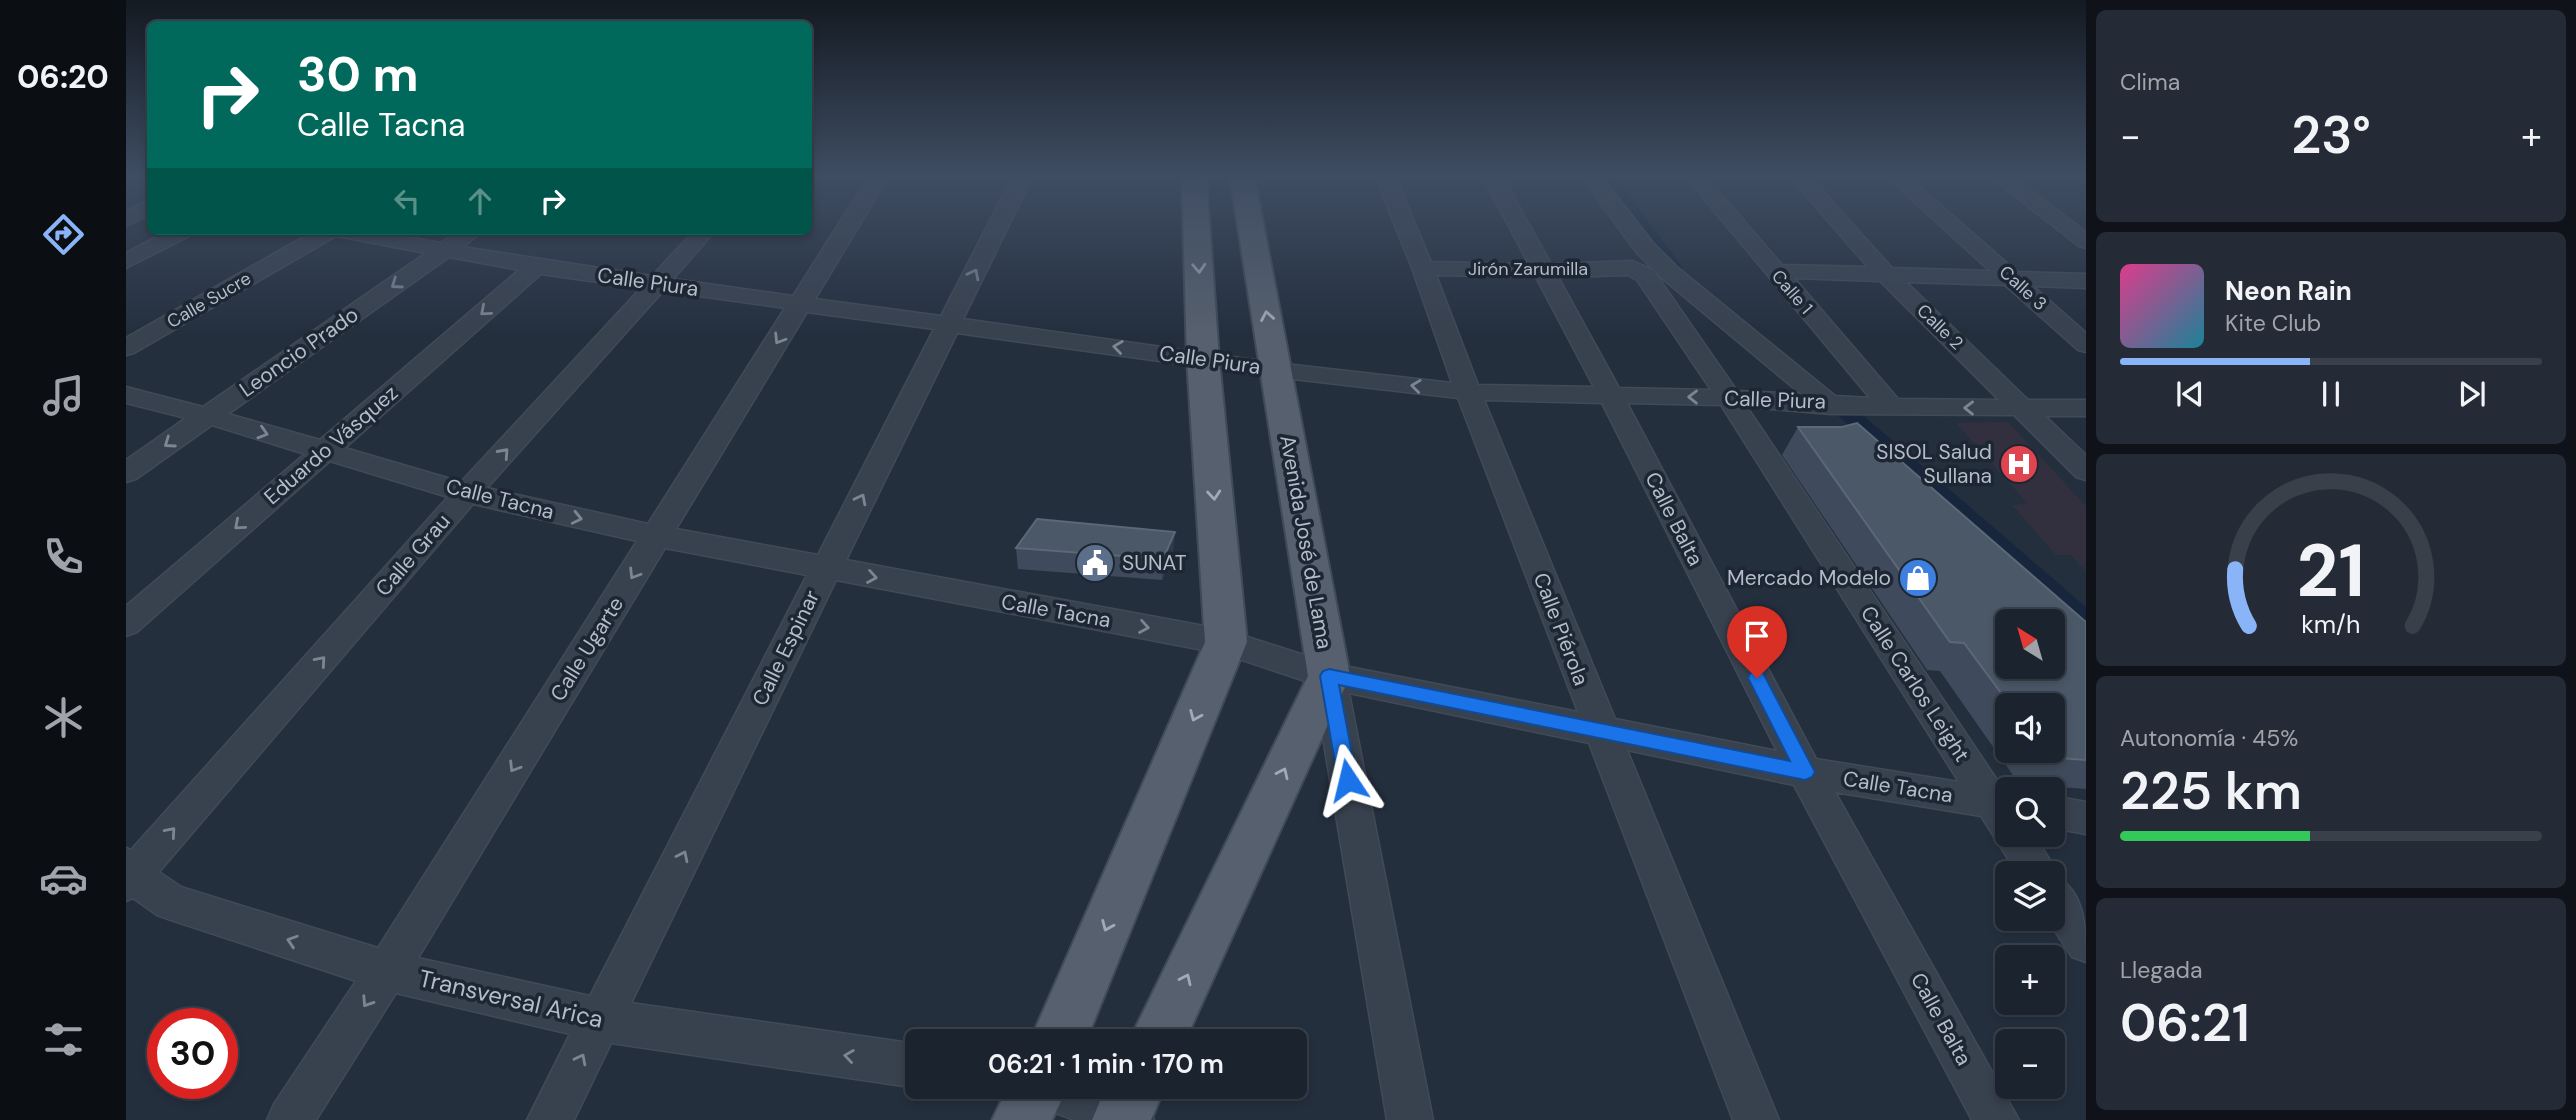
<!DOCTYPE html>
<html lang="es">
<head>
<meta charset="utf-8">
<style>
	body { margin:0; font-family:"DM Sans",sans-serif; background:#242b36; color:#f1f3f6; height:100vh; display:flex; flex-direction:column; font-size:26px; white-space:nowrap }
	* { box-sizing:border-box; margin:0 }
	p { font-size:23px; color:#a0a4aa }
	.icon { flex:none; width:38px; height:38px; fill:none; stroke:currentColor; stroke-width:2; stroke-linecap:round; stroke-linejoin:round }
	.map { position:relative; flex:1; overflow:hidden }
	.drawer { display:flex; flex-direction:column; gap:10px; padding:10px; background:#0f1319; width:490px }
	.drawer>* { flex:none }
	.hud { position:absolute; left:21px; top:21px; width:665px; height:214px; border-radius:10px; box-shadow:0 4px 10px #0003,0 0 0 2px #39404a; background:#00695c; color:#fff; overflow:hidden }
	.needle { width:46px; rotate:323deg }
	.fabs { position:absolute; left:1869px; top:609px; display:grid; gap:14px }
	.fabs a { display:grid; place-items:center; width:70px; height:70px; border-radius:10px; background:#1b232e; box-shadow:0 4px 10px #0003,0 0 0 2px #39404a; font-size:35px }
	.speed { position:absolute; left:21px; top:1008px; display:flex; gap:14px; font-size:35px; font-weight:700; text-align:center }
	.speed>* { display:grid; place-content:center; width:91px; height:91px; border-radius:50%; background:#1b232e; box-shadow:0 4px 10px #0003,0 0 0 2px #39404a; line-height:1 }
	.speed .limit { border:10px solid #d22; background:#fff; color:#111 }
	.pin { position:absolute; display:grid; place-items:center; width:60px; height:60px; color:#fff; margin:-72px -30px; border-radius:50% 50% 50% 0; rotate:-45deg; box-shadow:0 0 7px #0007 }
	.pin .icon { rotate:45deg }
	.me { position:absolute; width:77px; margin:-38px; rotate:350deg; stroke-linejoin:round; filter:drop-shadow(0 0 5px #0008) }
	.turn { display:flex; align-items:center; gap:24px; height:147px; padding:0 35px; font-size:32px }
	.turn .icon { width:91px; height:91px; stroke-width:2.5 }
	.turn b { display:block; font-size:49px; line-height:60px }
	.lanes { display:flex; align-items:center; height:66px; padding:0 35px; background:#0003; justify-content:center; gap:35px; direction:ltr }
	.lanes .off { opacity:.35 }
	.big { font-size:52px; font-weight:600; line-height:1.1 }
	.drawer .tile { flex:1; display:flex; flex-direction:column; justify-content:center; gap:10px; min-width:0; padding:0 24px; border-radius:10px; background:#242b36 }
	.drawer .dial { align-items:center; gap:0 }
	.dial svg { height:182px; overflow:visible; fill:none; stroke:#39404a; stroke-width:7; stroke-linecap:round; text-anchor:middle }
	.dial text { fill:#f1f3f6; stroke:none }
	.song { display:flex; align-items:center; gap:21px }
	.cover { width:84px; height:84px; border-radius:10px; background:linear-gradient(135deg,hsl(330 70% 55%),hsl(190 70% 35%)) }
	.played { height:7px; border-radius:4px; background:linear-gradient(90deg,#8ab4f8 45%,#39404a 45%) }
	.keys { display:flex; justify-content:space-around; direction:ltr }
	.heat { display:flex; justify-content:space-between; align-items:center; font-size:38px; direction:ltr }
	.charge { height:10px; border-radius:5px; background:linear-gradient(90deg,#34c759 45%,#39404a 0) }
	.trip { position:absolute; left:779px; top:1029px; width:402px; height:70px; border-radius:10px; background:#1b232e; box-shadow:0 4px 10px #0003,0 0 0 2px #39404a; font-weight:600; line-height:70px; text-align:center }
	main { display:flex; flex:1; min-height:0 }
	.tab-bar { display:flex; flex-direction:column; width:126px; justify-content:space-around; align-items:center; background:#0b0e12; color:#a0a4aa }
	.tab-bar .icon { width:49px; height:49px }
	.tab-bar .active { color:#8ab4f8 }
	.tab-bar b { font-size:32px; color:#f1f3f6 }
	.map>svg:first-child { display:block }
</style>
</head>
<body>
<main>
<nav class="tab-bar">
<b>06:20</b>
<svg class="icon active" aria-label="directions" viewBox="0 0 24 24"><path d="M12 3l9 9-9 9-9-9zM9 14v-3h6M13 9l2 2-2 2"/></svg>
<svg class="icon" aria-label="music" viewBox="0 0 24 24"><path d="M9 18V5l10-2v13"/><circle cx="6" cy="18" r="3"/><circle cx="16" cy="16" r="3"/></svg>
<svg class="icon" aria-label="phone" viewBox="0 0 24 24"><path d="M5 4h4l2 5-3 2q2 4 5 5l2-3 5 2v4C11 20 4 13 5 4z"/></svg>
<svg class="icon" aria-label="climate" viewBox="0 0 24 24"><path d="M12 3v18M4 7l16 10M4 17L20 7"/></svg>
<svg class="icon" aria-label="car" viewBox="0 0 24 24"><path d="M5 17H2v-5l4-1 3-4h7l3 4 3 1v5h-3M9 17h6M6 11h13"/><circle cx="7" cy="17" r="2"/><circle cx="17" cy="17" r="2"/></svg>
<svg class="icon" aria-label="filters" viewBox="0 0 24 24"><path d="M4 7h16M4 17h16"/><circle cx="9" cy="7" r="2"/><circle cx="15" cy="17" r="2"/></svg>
</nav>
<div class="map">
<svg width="1960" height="1120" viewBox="0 0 1960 1120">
	<rect width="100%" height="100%" fill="#242f3e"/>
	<path fill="#32303f" d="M1882,422l78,84v66l-15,-17h-15l-44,-50 16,-1 -72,-81z"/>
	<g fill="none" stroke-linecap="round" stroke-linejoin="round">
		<path fill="#17263c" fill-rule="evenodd" d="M1472,176h16l69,92 -3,4h-12z
			M1716,402l7,1 237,204v25l-9,-3 -242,-216 -4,-5 4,-5z"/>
		<defs>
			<path id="minor" d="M743,176h20l-74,123 126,17 72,-140h20l-70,143 313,44 176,20 -40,-115 -37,-92h20l36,86 98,2 -47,-88h20l49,88 81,-3 21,9 84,121 64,3 -139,-116 -25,-25 -56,-77h20l52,67 25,25 157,128 35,2 -185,-222h20l77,89 86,2 -79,-91h20l83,92 98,3 -104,-95h21l110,96 69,2v14l-53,-2 53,47v19l-8,-2 -73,-65 -99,-3 122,118h58v16h-41l41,39v25l-10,-3 -62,-62 -183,-1 -84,-7 256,382h4v46h27l24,38 -2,4c30,14 30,54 30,85l-14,-5 -25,-38h6v-46h-36l-36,-57 -146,-24 184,328h-47l-178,-335 -167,-35 152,370h-46l-144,-377 -240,-50 84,427h-46l-73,-436 -90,-30 -388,-74 -205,423 286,41v43h2l-2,1 -306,-45 -37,77h-47l43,-86 -174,-41 -80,127h-49l7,-16 82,-123 -185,-61 -14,-5 -24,-17 -7,3v-53l5,2 317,-353 -118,-36 -193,171 -11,4v-30l179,-152 -93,-29 -76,54 -10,3v-22l60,-42 -60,-15v-16l77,20 223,-154 -90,-17 -202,117 -8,2v-17l188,-107h61l66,12 17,-12h24l-19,16 189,29 42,-45h21l-42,48 120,17zM323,257l70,13 -199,170 -92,-26zM415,274l100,14 -180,194 -116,-34zM1310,275l100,2 58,110 -116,-2zM1502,275l9,5 74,110 -92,-2 -61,-111zM1668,278l86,3 119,119 -101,-1zM537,291l122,17 -137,216 -161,-36zM681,312l127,17 -116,226 -142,-26zM831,333l319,44 182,21 120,314 -249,-49 -103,-33 -380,-70zM1358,400l118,3 175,348 -162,-32zM1501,403l94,2 238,377 -143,-23zM347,504l164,37 -259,407 -197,-61 -22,-15zM539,548l142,27 -217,421 -172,-38z
				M1863,176h22l75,56v16l-7,-2z
				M24,200v14l-24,12v-15z
				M42,231h26l-3,4 -65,33v-15z
				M1927,796l33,6v32l-33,-6z
				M898,1087h79l44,17 7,16h-80l-44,-17z"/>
			<path id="major" d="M1056,176h24l13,183 28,283 -161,399h-56l175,-399 -18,-283z
				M1104,176h24l96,500 -165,365h-56l179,-365z
				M882,1087h60l-16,33h-60z
				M980,1087h59l-14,33h-59z"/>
		</defs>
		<use href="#minor" stroke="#414a57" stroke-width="3"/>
		<use href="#major" stroke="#414a57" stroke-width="4"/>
		<use href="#minor" fill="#38414e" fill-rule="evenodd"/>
		<use href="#major" fill="#56606e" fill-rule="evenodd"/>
	</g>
	<path fill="#3f4b5c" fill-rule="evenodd" d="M1672,427l288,195v167l-67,-5 -79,-113 -13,-1 -145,-215zM1881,705h46v46h-46z
		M890,548l157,5 -11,27 -144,-11z"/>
	<path fill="#2f3b4b" d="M1049,532l-2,21 -11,27 1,-21z"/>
	<path fill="#4b5868" stroke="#5c6777" stroke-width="2" fill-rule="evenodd" d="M1731,423l229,199v138l-39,-3 -4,-6h10v-46h-43l-46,-62 -14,-1 -152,-215h44zM1881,621h46v46h-46z
		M911,519l138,13 -12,27 -147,-11z"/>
	<defs><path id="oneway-chevron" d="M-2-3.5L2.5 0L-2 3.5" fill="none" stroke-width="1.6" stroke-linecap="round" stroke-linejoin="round" transform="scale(1.75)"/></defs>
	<g stroke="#a1aab7">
		<use href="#oneway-chevron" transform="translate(1073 268) rotate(87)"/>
		<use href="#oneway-chevron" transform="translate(1141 316) rotate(-100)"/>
		<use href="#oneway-chevron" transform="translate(1088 495) rotate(85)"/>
		<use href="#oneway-chevron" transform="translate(1069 716) rotate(113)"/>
		<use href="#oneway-chevron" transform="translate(1157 773) rotate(-65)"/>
		<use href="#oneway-chevron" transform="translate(981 926) rotate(113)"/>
		<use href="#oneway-chevron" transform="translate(1060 979) rotate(-65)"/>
	</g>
	<g stroke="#7c8592">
		<use href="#oneway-chevron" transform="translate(848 274) rotate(-63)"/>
		<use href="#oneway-chevron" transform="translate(270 284) rotate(145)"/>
		<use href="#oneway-chevron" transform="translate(359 311) rotate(139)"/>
		<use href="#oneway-chevron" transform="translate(653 339) rotate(122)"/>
		<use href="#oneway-chevron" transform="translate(992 347) rotate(-172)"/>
		<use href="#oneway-chevron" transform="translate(1290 386) rotate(-173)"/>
		<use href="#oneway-chevron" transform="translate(1567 397) rotate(-179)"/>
		<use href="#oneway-chevron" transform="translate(1843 408) rotate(-179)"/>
		<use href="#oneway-chevron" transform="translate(137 433) rotate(17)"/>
		<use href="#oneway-chevron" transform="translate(43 443) rotate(145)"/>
		<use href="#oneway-chevron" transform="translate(378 453) rotate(-48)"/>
		<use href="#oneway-chevron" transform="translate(735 499) rotate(-63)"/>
		<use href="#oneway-chevron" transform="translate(451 518) rotate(13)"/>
		<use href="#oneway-chevron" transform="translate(113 525) rotate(139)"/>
		<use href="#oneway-chevron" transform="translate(508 574) rotate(122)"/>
		<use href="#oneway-chevron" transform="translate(746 577) rotate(10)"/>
		<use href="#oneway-chevron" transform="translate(1018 627) rotate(10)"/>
		<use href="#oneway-chevron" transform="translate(195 661) rotate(-49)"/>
		<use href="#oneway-chevron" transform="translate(388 767) rotate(122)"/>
		<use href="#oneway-chevron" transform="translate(45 832) rotate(-49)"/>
		<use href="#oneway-chevron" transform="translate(557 856) rotate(-64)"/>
		<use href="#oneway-chevron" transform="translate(166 941) rotate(-162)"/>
		<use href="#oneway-chevron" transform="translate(241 1002) rotate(123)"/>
		<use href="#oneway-chevron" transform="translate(723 1056) rotate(-172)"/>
		<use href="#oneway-chevron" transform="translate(455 1059) rotate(-63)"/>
	</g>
	<linearGradient id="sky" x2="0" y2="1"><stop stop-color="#141a22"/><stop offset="0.53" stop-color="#3f4d63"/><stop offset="1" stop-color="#3f4d63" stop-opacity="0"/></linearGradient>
	<rect width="1960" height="333" fill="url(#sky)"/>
	<path fill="#1a73e8" stroke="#114b97" stroke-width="2" d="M1203,669l461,92 -42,-83 2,-5h13l52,99 -3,5 -7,3 -466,-95 18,95 -2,6 -7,2 -7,-2 -3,-6 -18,-104 3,-5z"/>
	<defs>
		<symbol id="hospital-disc" viewBox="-11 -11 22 22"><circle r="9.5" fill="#e0444e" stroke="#1d2633"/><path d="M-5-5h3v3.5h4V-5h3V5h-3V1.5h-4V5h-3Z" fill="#fff"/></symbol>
		<symbol id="civic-disc" viewBox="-11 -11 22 22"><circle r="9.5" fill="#5c6f8a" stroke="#1d2633"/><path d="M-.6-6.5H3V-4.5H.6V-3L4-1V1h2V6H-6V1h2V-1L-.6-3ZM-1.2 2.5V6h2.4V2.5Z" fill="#fff"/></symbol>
		<symbol id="shop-disc" viewBox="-11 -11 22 22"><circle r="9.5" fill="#3f7fe0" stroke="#1d2633"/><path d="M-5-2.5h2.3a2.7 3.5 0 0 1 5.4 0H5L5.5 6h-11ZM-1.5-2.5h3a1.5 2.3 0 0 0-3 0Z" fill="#fff"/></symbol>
	</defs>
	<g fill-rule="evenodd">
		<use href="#hospital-disc" x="1871" y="442" width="44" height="44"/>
		<use href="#civic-disc" x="947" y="541" width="44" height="44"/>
		<use href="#shop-disc" x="1770" y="556" width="44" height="44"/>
	</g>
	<g text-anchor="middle" stroke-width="7" stroke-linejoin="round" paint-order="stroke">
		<g font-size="18" fill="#b4bcc9" stroke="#1d2633">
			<text x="1402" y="275">Jirón Zarumilla</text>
			<text transform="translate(1897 288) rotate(42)" y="6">Calle 3</text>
			<text transform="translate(1666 292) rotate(49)" y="6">Calle 1</text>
			<text transform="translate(83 300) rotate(-30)" y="6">Calle Sucre</text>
			<text transform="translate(1814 327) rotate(44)" y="6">Calle 2</text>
		</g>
		<g font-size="21" fill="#b4bcc9" stroke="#1d2633">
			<text transform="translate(522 282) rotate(8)" y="7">Calle Piura</text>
			<text transform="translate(173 352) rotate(-35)" y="7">Leoncio Prado</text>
			<text transform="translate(1084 360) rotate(8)" y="7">Calle Piura</text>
			<text transform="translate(1649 400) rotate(2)" y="7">Calle Piura</text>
			<text transform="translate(205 445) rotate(-41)" y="7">Eduardo Vásquez</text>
			<text transform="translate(374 499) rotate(14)" y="7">Calle Tacna</text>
			<text transform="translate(1548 519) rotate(63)" y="7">Calle Balta</text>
			<text transform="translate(1180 542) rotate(80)" y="7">Avenida José de Lama</text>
			<text transform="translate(287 555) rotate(-49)" y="7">Calle Grau</text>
			<text transform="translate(930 611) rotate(10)" y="7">Calle Tacna</text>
			<text transform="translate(1435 629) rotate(69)" y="7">Calle Piérola</text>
			<text transform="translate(660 648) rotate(-64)" y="7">Calle Espinar</text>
			<text transform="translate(461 649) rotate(-58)" y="7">Calle Ugarte</text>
			<text transform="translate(1789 684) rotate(57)" y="7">Calle Carlos Leight</text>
			<text transform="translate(1772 787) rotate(9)" y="7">Calle Tacna</text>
			<text transform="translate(1815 1019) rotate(61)" y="7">Calle Balta</text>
		</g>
		<g font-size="21" fill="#b4bcc9" stroke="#1d2633" text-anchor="end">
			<text x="1866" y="459">SISOL Salud<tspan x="1866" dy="24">Sullana</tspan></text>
			<text x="996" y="570" text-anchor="start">SUNAT</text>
			<text x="1765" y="585">Mercado Modelo</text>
		</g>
		<g font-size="24" fill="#b4bcc9" stroke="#1d2633">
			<text transform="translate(385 999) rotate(13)" y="8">Transversal Arica</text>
		</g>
	</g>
</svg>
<div class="fabs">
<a><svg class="needle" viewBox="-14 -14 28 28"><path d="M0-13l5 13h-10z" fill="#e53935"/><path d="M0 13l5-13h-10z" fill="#a0a4aa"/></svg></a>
<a><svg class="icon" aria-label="sound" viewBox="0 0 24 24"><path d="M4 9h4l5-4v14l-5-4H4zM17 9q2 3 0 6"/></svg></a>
<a><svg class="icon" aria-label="search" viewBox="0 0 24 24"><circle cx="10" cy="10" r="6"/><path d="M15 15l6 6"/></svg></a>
<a><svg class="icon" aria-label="layers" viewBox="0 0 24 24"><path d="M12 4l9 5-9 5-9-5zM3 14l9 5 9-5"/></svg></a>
<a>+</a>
<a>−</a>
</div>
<div class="speed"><div class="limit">30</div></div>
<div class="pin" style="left:1631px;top:678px;background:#d93025"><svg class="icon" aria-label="arrive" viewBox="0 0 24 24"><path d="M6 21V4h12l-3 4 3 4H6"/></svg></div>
<svg class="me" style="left:1222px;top:780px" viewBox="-20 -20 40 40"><path d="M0-17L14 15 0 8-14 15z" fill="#1a73e8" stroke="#fff" stroke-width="4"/></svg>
<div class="trip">06:21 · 1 min · 170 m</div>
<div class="hud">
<div class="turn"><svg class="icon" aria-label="right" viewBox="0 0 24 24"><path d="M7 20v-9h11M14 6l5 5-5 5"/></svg><div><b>30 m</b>Calle Tacna</div></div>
<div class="lanes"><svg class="icon off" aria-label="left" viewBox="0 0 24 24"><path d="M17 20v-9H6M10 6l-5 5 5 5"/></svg><svg class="icon off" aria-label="ahead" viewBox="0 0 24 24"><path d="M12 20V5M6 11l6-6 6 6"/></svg><svg class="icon" aria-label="right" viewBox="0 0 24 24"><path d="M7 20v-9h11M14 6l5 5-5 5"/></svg></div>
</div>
</div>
<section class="drawer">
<div class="tile"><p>Clima</p>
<div class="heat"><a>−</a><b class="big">23°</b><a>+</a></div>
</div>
<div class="tile">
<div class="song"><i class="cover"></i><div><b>Neon Rain</b><p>Kite Club</p></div></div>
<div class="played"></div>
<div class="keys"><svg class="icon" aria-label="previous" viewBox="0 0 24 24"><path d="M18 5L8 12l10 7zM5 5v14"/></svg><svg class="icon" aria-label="pause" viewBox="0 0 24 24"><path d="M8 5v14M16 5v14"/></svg><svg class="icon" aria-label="next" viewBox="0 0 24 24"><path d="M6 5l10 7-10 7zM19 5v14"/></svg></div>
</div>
<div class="tile dial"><svg viewBox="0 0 100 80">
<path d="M14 69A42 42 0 1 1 86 69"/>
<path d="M14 69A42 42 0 0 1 8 44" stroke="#8ab4f8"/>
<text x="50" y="56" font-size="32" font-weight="700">21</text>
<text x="50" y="72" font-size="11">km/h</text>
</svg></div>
<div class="tile"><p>Autonomía · 45%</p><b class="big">225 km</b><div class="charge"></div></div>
<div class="tile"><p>Llegada</p><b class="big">06:21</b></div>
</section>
</main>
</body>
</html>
